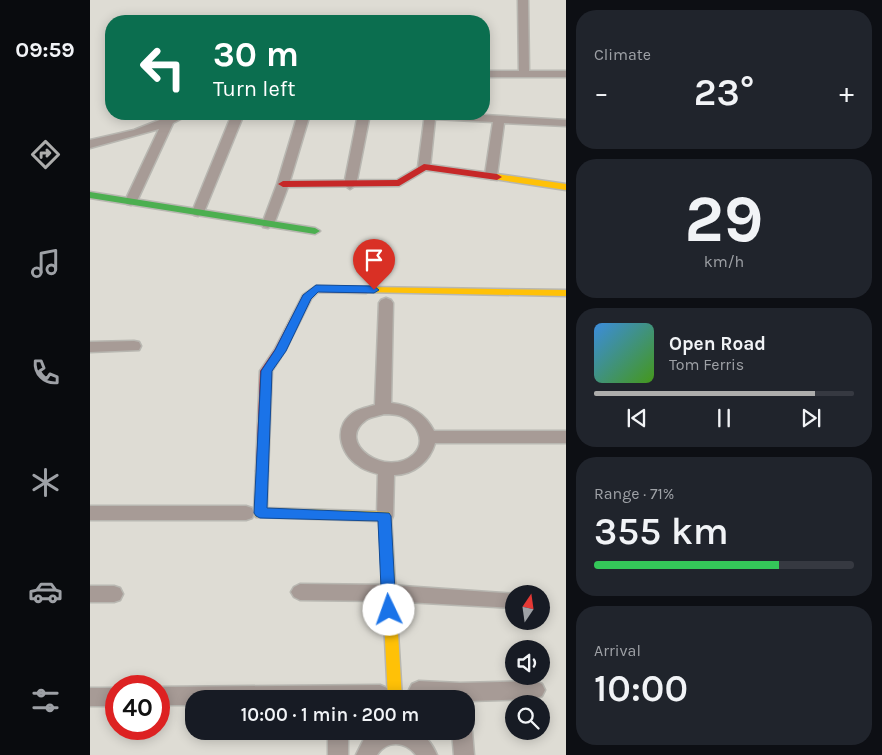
<!DOCTYPE html>
<html lang="en">
<head>
<meta charset="utf-8">
<style>
	body { margin:0; font-family:Karla,sans-serif; background:#20242c; color:#f1f3f6; height:100vh; display:flex; flex-direction:column; font-size:19px; white-space:nowrap }
	* { box-sizing:border-box; margin:0 }
	p { font-size:16px; color:#9ea1a6 }
	.icon { flex:none; width:28px; height:28px; fill:none; stroke:currentColor; stroke-width:2; stroke-linecap:round; stroke-linejoin:round }
	.map { position:relative; flex:1; overflow:hidden }
	.drawer { display:flex; flex-direction:column; gap:10px; padding:10px; background:#0d0f14; width:316px }
	.drawer>* { flex:none }
	.hud { position:absolute; left:15px; top:15px; width:385px; height:105px; border-radius:20px; box-shadow:0 2px 12px #0003; background:#0b6e4f; color:#fff; overflow:hidden }
	.needle { width:32px; rotate:13deg }
	.fabs { position:absolute; left:415px; top:585px; display:grid; gap:10px }
	.fabs a { display:grid; place-items:center; width:45px; height:45px; border-radius:50%; background:#171b24; box-shadow:0 2px 12px #0003; font-size:25px }
	.speed { position:absolute; left:15px; top:675px; display:flex; gap:10px; font-size:25px; font-weight:700; text-align:center }
	.speed>* { display:grid; place-content:center; width:65px; height:65px; border-radius:50%; background:#171b24; box-shadow:0 2px 12px #0003; line-height:1 }
	.speed .limit { border:8px solid #d22; background:#fff; color:#111 }
	.pin { position:absolute; display:grid; place-items:center; width:42px; height:42px; color:#fff; margin:-51px -21px; border-radius:50% 50% 50% 0; rotate:-45deg; box-shadow:0 0 5px #0007 }
	.pin .icon { rotate:45deg }
	.me { position:absolute; width:55px; margin:-28px; rotate:357deg; stroke-linejoin:round; filter:drop-shadow(0 0 4px #0008) }
	.turn { display:flex; align-items:center; gap:18px; height:105px; padding:0 25px; font-size:22px }
	.turn .icon { width:65px; height:65px; stroke-width:2.5 }
	.turn b { display:block; font-size:35px; line-height:42px }
	.big { font-size:38px; font-weight:600; line-height:1.1 }
	.drawer .card { flex:1; display:flex; flex-direction:column; justify-content:center; gap:8px; min-width:0; padding:0 18px; border-radius:20px; background:#20242c }
	.drawer .dial { align-items:center; gap:0 }
	.dial b { font-size:65px; line-height:1 }
	.song { display:flex; align-items:center; gap:15px }
	.cover { width:60px; height:60px; border-radius:8px; background:linear-gradient(135deg,hsl(210 70% 55%),hsl(100 70% 35%)) }
	.played { height:5px; border-radius:2px; background:linear-gradient(90deg,#adadac 85%,#363941 85%) }
	.keys { display:flex; justify-content:space-around; direction:ltr }
	.heat { display:flex; justify-content:space-between; align-items:center; font-size:28px; direction:ltr }
	.charge { height:8px; border-radius:4px; background:linear-gradient(90deg,#34c759 71%,#363941 0) }
	.trip { position:absolute; left:95px; top:690px; width:290px; height:50px; border-radius:20px; background:#171b24; box-shadow:0 2px 12px #0003; font-weight:600; line-height:50px; text-align:center }
	main { display:flex; flex:1; min-height:0 }
	.tabs { display:flex; flex-direction:column; width:90px; justify-content:space-around; align-items:center; background:#090b0e; color:#9ea1a6 }
	.tabs .icon { width:35px; height:35px }
	.tabs .current { color:#adadac }
	.tabs b { font-size:22px; color:#f1f3f6 }
	.map>svg:first-child { display:block }
</style>
</head>
<body>
<main>
<nav class="tabs">
<b>09:59</b>
<svg class="icon current" aria-label="directions" viewBox="0 0 24 24"><path d="M12 3l9 9-9 9-9-9zM9 14v-3h6M13 9l2 2-2 2"/></svg>
<svg class="icon" aria-label="music" viewBox="0 0 24 24"><path d="M9 18V5l10-2v13"/><circle cx="6" cy="18" r="3"/><circle cx="16" cy="16" r="3"/></svg>
<svg class="icon" aria-label="phone" viewBox="0 0 24 24"><path d="M5 4h4l2 5-3 2q2 4 5 5l2-3 5 2v4C11 20 4 13 5 4z"/></svg>
<svg class="icon" aria-label="climate" viewBox="0 0 24 24"><path d="M12 3v18M4 7l16 10M4 17L20 7"/></svg>
<svg class="icon" aria-label="car" viewBox="0 0 24 24"><path d="M5 17H2v-5l4-1 3-4h7l3 4 3 1v5h-3M9 17h6M6 11h13"/><circle cx="7" cy="17" r="2"/><circle cx="17" cy="17" r="2"/></svg>
<svg class="icon" aria-label="filters" viewBox="0 0 24 24"><path d="M4 7h16M4 17h16"/><circle cx="9" cy="7" r="2"/><circle cx="15" cy="17" r="2"/></svg>
</nav>
<div class="map">
<svg width="476" height="755" viewBox="0 0 476 755">
	<rect width="100%" height="100%" fill="#dedcd4"/>
	<g fill="none" stroke-linecap="round" stroke-linejoin="round">
		<defs>
			<path id="street" d="M428,0h10l1,71h37v6h-82v-6h35z
				M85,114h15l-17,9 -36,78 -6,4 -4,-1 -2,-3 34,-72 -69,19v-8l44,-10z
				M142,114h12l-40,98 -6,4 -4,-1 -2,-3z
				M208,114h12l-21,70 -15,40 -6,4 -5,-1 -1,-3 15,-40z
				M268,114h12l-14,71 -6,4 -6,-4z
				M335,114h42l99,6v6l-62,-3 -7,52 -6,4 -6,-4 8,-53 -58,-3 -5,48 -2,3h-8l-2,-3z
				M296,298l5,2 2,3 -2,100c19,2 34,10 43,28h132v12h-131c-5,18 -21,32 -41,32l-1,41 -2,5 -6,2 -6,-2 -2,-5 1,-42c-6,-2 -14,-4 -19,-8 -20,-12 -27,-42 -3,-55 6,-3 13,-4 19,-6l4,-102 2,-3zM294,414c6,0 13,0 19,3 13,6 24,24 11,37 -27,25 -80,-11 -48,-34 4,-3 12,-4 18,-6z
				M44,341l5,1 2,4 -2,4 -49,2v-10z
				M0,506h156l6,2 2,5 -2,5 -6,2h-156z
				M210,584l88,1 130,9h-4v14l-126,-7 -88,-1 -6,-3 -3,-5 3,-5z
				M0,586h24l6,2 3,6 -3,6 -6,2h-24z
				M329,681l41,2 75,-2 7,3 3,6 -3,6 -7,3 -66,2 -3,5v-7h-48l-6,-3 -3,-6 3,-6z
				M290,685l7,3 3,6 -2,5h-194v6h-35v-18z
				M0,688h26v18h-26z
				M376,723l3,1 3,7 2,24h-20l-2,-24h14z
				M238,731h20v24h-20z
				M283,731c31,0 50,-9 64,24h-21c-11,-14 -29,-15 -39,0h-21l8,-16z"/>
			<path id="fast" d="M0,192l225,36 5,3 -5,3 -225,-36z"/>
			<path id="slow" d="M407,174l69,10v6l-72,-11 -2,-2z
				M276,287l200,3v6l-204,-4 -1,-2 1,-2z
				M172,466l4,2 2,3 -1,37 122,4 2,4 11,183h-14l-9,-178 -123,-4 -2,-4 2,-42 2,-3z"/>
			<path id="jam" d="M334,164l73,10 5,3 -5,3 -71,-10 -27,16 -116,1 -5,-3 5,-3 114,-1z
				M226,286l50,1 5,3 -5,3 -48,-1 -7,7 -26,52 -13,20 -4,100 -2,3h-8l-2,-3 4,-100 15,-22 28,-54z"/>
		</defs>
		<use href="#street" stroke="#b8b7b1" stroke-width="3"/>
		<use href="#fast" stroke="#b8b7b1" stroke-width="3"/>
		<use href="#slow" stroke="#b8b7b1" stroke-width="3"/>
		<use href="#jam" stroke="#b8b7b1" stroke-width="3"/>
		<use href="#street" fill="#a79b96" fill-rule="evenodd"/>
		<use href="#fast" fill="#4caf50" fill-rule="evenodd"/>
		<use href="#slow" fill="#ffc107" fill-rule="evenodd"/>
		<use href="#jam" fill="#c62828" fill-rule="evenodd"/>
	</g>
	<path fill="#1a73e8" stroke="#114b97" d="M226,285l58,1 5,4 -5,3 -56,-1 -7,7 -25,52 -14,20 -5,137 122,5 2,3 5,94 -2,4 -5,2 -5,-2 -2,-4 -4,-89 -118,-3 -4,-2 -2,-3 7,-142 14,-21 28,-55z"/>
</svg>
<div class="fabs">
<a><svg class="needle" viewBox="-14 -14 28 28"><path d="M0-13l5 13h-10z" fill="#e53935"/><path d="M0 13l5-13h-10z" fill="#9ea1a6"/></svg></a>
<a><svg class="icon" aria-label="sound" viewBox="0 0 24 24"><path d="M4 9h4l5-4v14l-5-4H4zM17 9q2 3 0 6"/></svg></a>
<a><svg class="icon" aria-label="search" viewBox="0 0 24 24"><circle cx="10" cy="10" r="6"/><path d="M15 15l6 6"/></svg></a>
</div>
<div class="speed"><div class="limit">40</div></div>
<div class="pin" style="left:284px;top:290px;background:#d93025"><svg class="icon" aria-label="arrive" viewBox="0 0 24 24"><path d="M6 21V4h12l-3 4 3 4H6"/></svg></div>
<svg class="me" style="left:299px;top:610px" viewBox="-20 -20 40 40"><circle r="19" fill="#fff"/><path d="M0-13L10 11 0 6-10 11z" fill="#1a73e8"/></svg>
<div class="trip">10:00 · 1 min · 200 m</div>
<div class="hud">
<div class="turn"><svg class="icon" aria-label="left" viewBox="0 0 24 24"><path d="M17 20v-9H6M10 6l-5 5 5 5"/></svg><div><b>30 m</b>Turn left</div></div>
</div>
</div>
<section class="drawer">
<div class="card"><p>Climate</p>
<div class="heat"><a>−</a><b class="big">23°</b><a>+</a></div>
</div>
<div class="card dial"><b>29</b><p>km/h</p></div>
<div class="card">
<div class="song"><i class="cover"></i><div><b>Open Road</b><p>Tom Ferris</p></div></div>
<div class="played"></div>
<div class="keys"><svg class="icon" aria-label="previous" viewBox="0 0 24 24"><path d="M18 5L8 12l10 7zM5 5v14"/></svg><svg class="icon" aria-label="pause" viewBox="0 0 24 24"><path d="M8 5v14M16 5v14"/></svg><svg class="icon" aria-label="next" viewBox="0 0 24 24"><path d="M6 5l10 7-10 7zM19 5v14"/></svg></div>
</div>
<div class="card"><p>Range · 71%</p><b class="big">355 km</b><div class="charge"></div></div>
<div class="card"><p>Arrival</p><b class="big">10:00</b></div>
</section>
</main>
</body>
</html>
